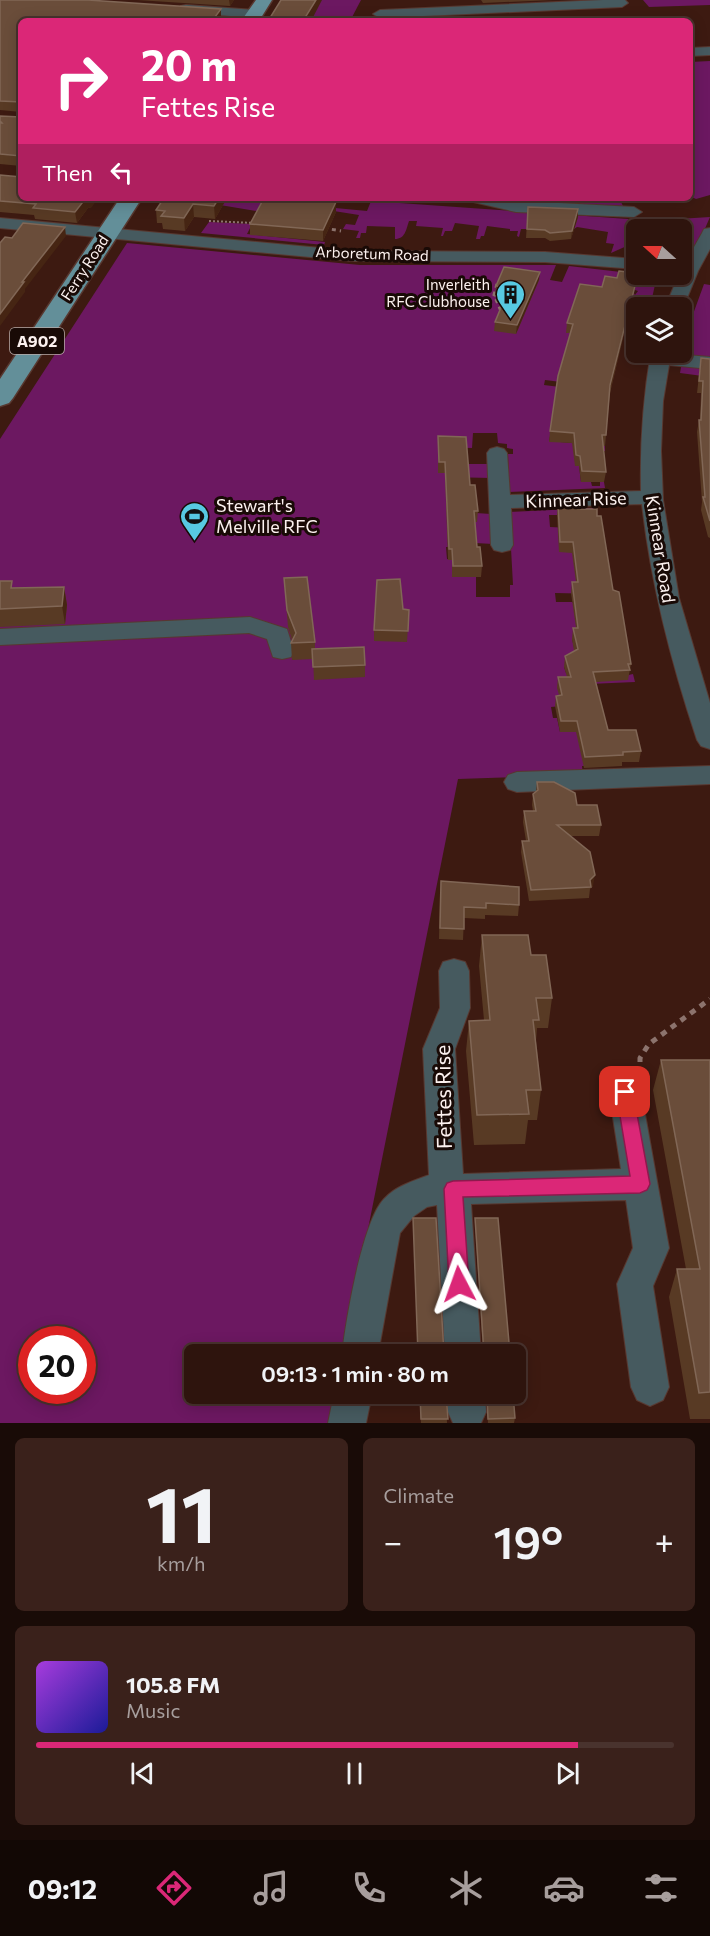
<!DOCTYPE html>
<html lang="en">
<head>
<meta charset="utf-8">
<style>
	body { margin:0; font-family:Commissioner,sans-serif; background:#3a211b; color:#f1f3f6; height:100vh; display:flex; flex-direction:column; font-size:22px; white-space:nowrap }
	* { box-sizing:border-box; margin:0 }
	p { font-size:20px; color:#a79e9d }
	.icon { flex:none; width:33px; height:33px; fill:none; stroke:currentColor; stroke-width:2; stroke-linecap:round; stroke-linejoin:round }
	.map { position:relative; height:1423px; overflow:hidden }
	.sheet { display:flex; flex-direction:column; gap:15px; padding:15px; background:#190b07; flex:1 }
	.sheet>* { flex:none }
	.top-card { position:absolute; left:18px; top:18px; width:675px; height:183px; border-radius:9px; box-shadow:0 3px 15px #0003,0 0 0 2px #49332e; background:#db2777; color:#fff; overflow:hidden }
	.needle { width:39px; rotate:291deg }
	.tools { position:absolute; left:626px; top:219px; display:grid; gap:12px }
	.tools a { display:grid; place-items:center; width:66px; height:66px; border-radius:9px; background:#2e140d; box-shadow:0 3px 15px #0003,0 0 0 2px #49332e; font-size:30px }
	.speed { position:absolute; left:18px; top:1326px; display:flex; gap:12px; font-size:30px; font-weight:700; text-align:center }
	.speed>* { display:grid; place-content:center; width:78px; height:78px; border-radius:50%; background:#2e140d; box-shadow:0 3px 15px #0003,0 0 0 2px #49332e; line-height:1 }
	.speed .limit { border:9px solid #d22; background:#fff; color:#111 }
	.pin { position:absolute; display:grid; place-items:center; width:51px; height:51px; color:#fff; margin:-26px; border-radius:12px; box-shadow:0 3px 9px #0006 }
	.me { position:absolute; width:66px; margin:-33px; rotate:356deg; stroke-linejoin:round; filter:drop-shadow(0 0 4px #0008) }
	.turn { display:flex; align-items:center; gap:21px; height:126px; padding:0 24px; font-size:27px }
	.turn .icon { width:78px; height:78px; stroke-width:2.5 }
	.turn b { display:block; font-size:42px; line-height:51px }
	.then { display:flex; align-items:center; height:57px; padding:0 24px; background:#0003; gap:12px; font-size:22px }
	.big { font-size:45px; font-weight:600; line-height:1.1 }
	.sheet .card { flex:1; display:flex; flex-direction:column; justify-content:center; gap:9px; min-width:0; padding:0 21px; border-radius:9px; background:#3a211b }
	.sheet .dial { align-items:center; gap:0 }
	.dial b { font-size:78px; line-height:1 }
	.song { display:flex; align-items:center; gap:18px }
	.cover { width:72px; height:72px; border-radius:9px; background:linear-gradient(135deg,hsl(280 70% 55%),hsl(240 70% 35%)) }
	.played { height:6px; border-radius:3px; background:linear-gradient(90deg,#db2777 85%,#49332e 85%) }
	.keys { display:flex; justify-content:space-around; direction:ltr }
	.heat { display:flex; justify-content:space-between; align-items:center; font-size:33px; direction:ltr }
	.sheet .tiles { flex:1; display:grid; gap:15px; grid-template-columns:1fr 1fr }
	.card:last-child { grid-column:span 2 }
	.trip { position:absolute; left:184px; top:1344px; width:342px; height:60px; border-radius:9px; background:#2e140d; box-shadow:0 3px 15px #0003,0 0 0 2px #49332e; font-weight:600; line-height:60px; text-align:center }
	.tab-bar { display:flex; height:96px; justify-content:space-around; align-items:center; background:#120805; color:#a79e9d }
	.tab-bar .icon { width:42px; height:42px }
	.tab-bar .selected { color:#db2777 }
	.tab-bar b { font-size:27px; color:#f1f3f6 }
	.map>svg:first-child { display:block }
</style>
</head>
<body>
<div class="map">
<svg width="710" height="1423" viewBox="0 0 710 1423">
	<rect width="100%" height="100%" fill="#3d1a11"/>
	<path fill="#6c1861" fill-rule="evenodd" d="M310,0h51l-11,21h-39z
		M643,0h67v5l-61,2z
		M710,61v134l-14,4 -6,-3v-134z
		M206,198h54l-1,3 14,1 -4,11 -49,-8z
		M540,198h79l4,8 -81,-2z
		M371,201l257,18 3,12 -2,14 -18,8 3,-9 -8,-1 2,-11 -31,-5 -3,2 2,-7 -49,1v6h-6l-2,8 -2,-1 1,-5h-8v-2l-23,-3 -3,10h-3l-1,3h-4l3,-13 -24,-3 -3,8h-7l-2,5h-2l2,-8 -27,-2 1,-5h-8c-3,9 -4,18 -14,18v-12l-28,-1 -1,7h-5l-1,5h-4l3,-7 -16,-2 3,-5 9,1 4,-10 -76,-12 84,8z
		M710,217l-20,46 -9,-1v-32l-32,-1 -3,-8z
		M209,222l43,2 -5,10 78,8 -1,3 -123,-12z
		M127,243l233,22h196l-6,15 12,2 7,-16 52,6 14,23 3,-4 -3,-1 1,-16 21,2 -7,31 -14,1v9l-7,-1 -7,24 -61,42 -16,-2 -1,5 16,2 -11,54 56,5v5h-6l-20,15 2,16h10l1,4h8v-4h4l1,6 -96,4 -1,-38h5v-5l-6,-1v-4l-9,-1 -1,-10h-24l-1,15 -34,-1v26l29,-9h23l1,14 -44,-1 29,36 15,1 2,30 -18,-1v4h-29l1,12 5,1v17h24v20h34v-12h3l-4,-73 85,-4 1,11 -16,-4h-30l1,12 21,1 32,26 -2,40 -46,-1 1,9h16l20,17 -20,20 4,17 -12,11 2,6 30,9 37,-8 2,8 -46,2 -28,22 -10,1 2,11h4l3,14 14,-8 28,42h-20l1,9 -125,4 -115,575h-148v40h140l-5,29h-330v-984zM32,1340h50v50h-50z
		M704,284l6,1v92l-30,-4 8,-45z"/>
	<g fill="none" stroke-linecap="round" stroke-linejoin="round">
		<defs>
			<path id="minor" d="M603,0h22l3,3 -6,4 -242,11 -7,-4 7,-4z
				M186,5l69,5 7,4 -7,4 -74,-6 -1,-3 1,-3z
				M710,47v8l-20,1v-8z
				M467,198l167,9 8,5 -8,5 -118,-5 -47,-11z
				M0,218l353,33 192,1 91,7v10l-91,-7 -192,-1 -353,-33z
				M710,228v21l-12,22 -15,37 -2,3v-3h-16l14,-34h2v-4l21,-37 2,-4z
				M651,352l59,5v12l-41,-4 -6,36 -2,50 2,49 16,98 31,105v46l-9,-3 -4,-6c-26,-78 -46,-155 -55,-236l-131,4 2,37 -3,5 -8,2 -8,-2 -3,-5 -4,-92 3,-4 7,-2 7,2 3,4 3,42 131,-4c-1,-47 2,-92 10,-139z
				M250,617l37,12 7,22 -3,6 -9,2 -9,-2 -6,-18 -18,-6 -249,12v-16z
				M710,766v18l-193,8 -9,-3 -4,-7 4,-7 9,-3z
				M454,959l11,3 4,9 1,37 -15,41 8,125 158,-5 -12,-77 5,-10 11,-4 11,4 5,10 28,156 -16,38 16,101 -6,13 -13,6 -13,-6 -6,-13 -14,-103 16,-36 -7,-48 -155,4 10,150h-36l-8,-149 -10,2 -13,9 -14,17 -22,121h-36c4,-34 20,-132 42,-155 12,-13 29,-18 45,-24l-6,-126 17,-41 -1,-37 4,-9z
				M334,1394h38l-6,29h-38z
				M447,1394h38l1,18 -5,11h-28l-5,-11z"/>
			<path id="major" d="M256,0h16l-13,21h-18z
				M120,198h22l-129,200 -4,5 -9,3v-27z"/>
		</defs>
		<use href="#minor" stroke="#583830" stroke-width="2"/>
		<use href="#major" stroke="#583830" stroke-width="3"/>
		<path stroke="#8c736d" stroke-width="2" stroke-dasharray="2 2" stroke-linecap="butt" d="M209,221l45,2"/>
		<path stroke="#8c736d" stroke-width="3" stroke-dasharray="4 4" stroke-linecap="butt" d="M324,228l17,3
			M497,284l-3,11 7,16
			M494,295l15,2"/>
		<path stroke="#8c736d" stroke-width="5" stroke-dasharray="6 6" stroke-linecap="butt" d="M640,1074v-16l9,-14 61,-45"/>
		<use href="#minor" fill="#465a5f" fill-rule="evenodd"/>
		<use href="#major" fill="#638f99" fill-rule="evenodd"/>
	</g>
	<path fill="#583a24" d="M0,0l221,18 -200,94 -21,-2z
		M137,0h97l-4,6z
		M481,0h72l-70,3z
		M0,116l21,1v-1v50l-21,-2z
		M0,175l92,32 -4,1 -11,15 -42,-4 -1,-4 -34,-3z
		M164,198h63l-12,21 -21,-2 -9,14 -22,-2 -1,-6h-5l-1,-13z
		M526,198h57l-1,4 -56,-3z
		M528,207l50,10 -7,22 -21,2 -5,-3h-19z
		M336,212l-13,29 -73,-6v-11z
		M638,274l-2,9 -26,110 -4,42 -1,11h-2l3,26 -2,10h-23l-2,-16h-4l-3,-23 -23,-1 1,-11 20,-98h-4l1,-10 35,-36 15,-9z
		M539,280l-23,54 -22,-3 1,-9 11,-26 -11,-1 1,-9z
		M701,358l9,1v179l-2,-1 -7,-27 1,-8 -5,-70 2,-12h1l1,-27h-4z
		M438,436l32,49 8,26 -1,11h-2l2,25 5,19 -1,11h-29v-17h-4l-3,-87h-7z
		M558,504l23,5 16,7 16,74 18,74 -3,16 -32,2 12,48 33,21 -2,11h-17v4l-38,2 -8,-36h-16l-5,-26 1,-10 3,-1 -2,-7 1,-11h9l-3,-10 1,-11 9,-5 -2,-12 1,-11h3l-5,-35 1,-11h4l-4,-29 -13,-1 -2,-37z
		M284,578l31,64v7l50,16v12l-51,3 -1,-21 -21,1 -1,-17 1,-3 -4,-13z
		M0,581l14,7 50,-1 3,18 -2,19 -65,3z
		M403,609l6,1 -2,32 -33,-1v-11z
		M537,782l40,23 24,20 -2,11h-29l23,50 -3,3 -1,9 -60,3 -8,-49 1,-11h4l-3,-19 1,-11h9l-1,-6 1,-11 3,-3z
		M440,893l79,12 -1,11 -33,-1v4l-21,-1 -1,22 -24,-1z
		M482,935l49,20 21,43 -4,30h-11l-1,13 5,49 -4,30h-9l-3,24 -51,1 -8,-94 3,-30 15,-1 -5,-54z
		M661,1060h49v359h-20l-21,-122 8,-28h9l-33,-179z
		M413,1218l31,136h-26z
		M475,1218l35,136h-27l-8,-130z
		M419,1394h27l1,29h-26z
		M486,1394h27l2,24 -1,5h-26z"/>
	<path fill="#462513" d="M229,0h5l-4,6z
		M316,0h6l-11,21h-8z
		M221,9v9l-2,3h-7z
		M86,198h12l-6,9 -4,1 -11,15 -2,-11z
		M219,198h8l-12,21 -1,-13z
		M336,202v10l-13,29v-11z
		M193,204l1,13 -9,14 -1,-13z
		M578,209v8l-7,22 1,-8z
		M65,227l1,9 -41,53v3l-25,34v-12l22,-32z
		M540,272l-1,8 -23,54 1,-9z
		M638,274l-2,9 -27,112 1,-10z
		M64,587l3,18 -2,19 -3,-18z
		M595,875l-2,11 -3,3v-9z"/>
	<path fill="#6a4d3a" stroke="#816756" stroke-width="1.5" d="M0,0h88l133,9 -9,12h-191v81l-21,-1z
		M281,0h35l-13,21h-35z
		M0,116l21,1v-1v40l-21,-2v-31h2l-2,-2z
		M0,175l21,2v21h65l-11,14 -42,-4 3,-4 -36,-3z
		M164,198h55l-5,8 -21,-2 -9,14 -23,-2 4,-5 -9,-1z
		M280,198h33l21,2 2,2 -13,28 -73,-6 13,-24 15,2z
		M528,207l50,2 -6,22 -22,2 -5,-3 -18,-1z
		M23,223l42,4 -43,55h2l-24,32v-71l5,-6 7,1z
		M504,267l36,5 -23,53 -22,-3 14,-34 -13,-2z
		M619,271l17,2v1h2l-28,111 -4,50h-4l4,37 -24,-1 -2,-15 -4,-1 -2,-22 -24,-2 8,-55 15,-52 -6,-1 13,-39 22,3 3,-11 12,2z
		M701,358l9,1v162l-7,-24h2l-6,-77h2l2,-39h-4z
		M438,436l28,1 4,48h5l3,26h-4l3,36h3l2,19h-29l-1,-17h-3l-4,-87h-6z
		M558,504l23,1v4h16v7h4l12,74 6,2 12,72h-3l2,6 -37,2 15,58h28l5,21 -18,1v3l-38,2 -8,-36h-16l-5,-25 6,-1 -4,-18h13l-6,-21 13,-7 -5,-21h5l-6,-46h6l-5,-40h-13z
		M307,577l8,65 -24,1 5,-10 -9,-23 -3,-32z
		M400,579l3,30 6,1 -1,21 -34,-1 3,-50z
		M0,581h12l-1,7 53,-1 -2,19 -62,3z
		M364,647l1,18 -52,2 -1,-18z
		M537,782h17l21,11 2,12h20l4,20h-44l33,27 5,23 -5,5 1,7 -60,3 -9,-49h7l-5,-30h12l-3,-17 5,-4z
		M441,881l78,6v18l-33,-2v5l-22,-1v22l-24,-1z
		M482,935h46l3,20h15l6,43h-16l3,22h-6l8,70h-15l3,24 -52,1 -8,-94 21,-1z
		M661,1060h49v332l-11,1 -22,-124h23z
		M413,1218h23l8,136h-26z
		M475,1218h23l12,136h-26z
		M420,1394h26l2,25h-27z
		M487,1394h26l2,24 -27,1z"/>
	<path fill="#db2777" stroke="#8e194d" stroke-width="1.5" d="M625,1085l6,2 2,5 17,92 -3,6 -7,3 -177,4 6,87 -3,6 -7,3 -7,-3 -3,-6 -5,-95 3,-6 6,-2 177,-5 -14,-84 2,-5z"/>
	<defs>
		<symbol id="building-pin" viewBox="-11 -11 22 30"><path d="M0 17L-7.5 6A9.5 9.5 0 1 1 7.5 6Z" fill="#57c9e2" stroke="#190a06"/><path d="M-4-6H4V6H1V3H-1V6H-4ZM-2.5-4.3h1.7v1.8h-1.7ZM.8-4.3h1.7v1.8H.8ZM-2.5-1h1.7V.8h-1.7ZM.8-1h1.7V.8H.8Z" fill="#111"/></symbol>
		<symbol id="stadium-pin" viewBox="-11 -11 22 30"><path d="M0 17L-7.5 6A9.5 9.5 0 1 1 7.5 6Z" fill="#57c9e2" stroke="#190a06"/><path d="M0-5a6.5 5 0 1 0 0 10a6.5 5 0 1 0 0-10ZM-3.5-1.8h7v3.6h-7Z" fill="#111"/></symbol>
	</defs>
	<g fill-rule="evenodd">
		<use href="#building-pin" x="494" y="278" width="33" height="45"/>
		<use href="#stadium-pin" x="178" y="500" width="33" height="45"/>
	</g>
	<g text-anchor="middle" stroke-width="6" stroke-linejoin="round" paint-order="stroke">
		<g font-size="15" fill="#fcf1ef" stroke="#190a06">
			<text transform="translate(372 254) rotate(2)" y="5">Arboretum Road</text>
			<text transform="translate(85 268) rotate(-57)" y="5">Ferry Road</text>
		</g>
		<g font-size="15" fill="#fcf1ef" stroke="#190a06" text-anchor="end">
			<text x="490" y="290">Inverleith<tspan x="490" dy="17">RFC Clubhouse</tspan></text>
		</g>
		<rect fill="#190a06" stroke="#b8aca9" stroke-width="1.5" x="10" y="328" width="54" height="26" rx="4.5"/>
		<g font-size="16" font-weight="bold" fill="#fcf1ef">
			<text x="37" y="347">A902</text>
		</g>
		<g font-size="18" fill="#fcf1ef" stroke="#190a06">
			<text transform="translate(576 500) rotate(-2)" y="6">Kinnear Rise</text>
			<text transform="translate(660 549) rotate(81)" y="6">Kinnear Road</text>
		</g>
		<g font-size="18" fill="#fcf1ef" stroke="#190a06" text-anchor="start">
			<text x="216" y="512">Stewart's<tspan x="216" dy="21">Melville RFC</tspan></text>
		</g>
		<g font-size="21" fill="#fcf1ef" stroke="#190a06">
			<text transform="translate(444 1097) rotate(-91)" y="7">Fettes Rise</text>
		</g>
	</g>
</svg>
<div class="tools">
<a><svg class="needle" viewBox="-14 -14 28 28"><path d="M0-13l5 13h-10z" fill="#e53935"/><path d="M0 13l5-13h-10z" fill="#a79e9d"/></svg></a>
<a><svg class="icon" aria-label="layers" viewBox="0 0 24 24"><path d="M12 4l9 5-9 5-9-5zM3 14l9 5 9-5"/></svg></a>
</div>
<div class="speed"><div class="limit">20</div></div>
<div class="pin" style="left:625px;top:1092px;background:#d93025"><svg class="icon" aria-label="arrive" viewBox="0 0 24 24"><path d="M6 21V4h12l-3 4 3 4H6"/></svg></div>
<svg class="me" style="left:459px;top:1284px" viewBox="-20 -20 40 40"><path d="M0-17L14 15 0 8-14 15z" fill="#db2777" stroke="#fff" stroke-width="4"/></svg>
<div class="trip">09:13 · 1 min · 80 m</div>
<div class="top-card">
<div class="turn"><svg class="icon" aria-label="right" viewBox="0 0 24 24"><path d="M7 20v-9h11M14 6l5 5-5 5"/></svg><div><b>20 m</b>Fettes Rise</div></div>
<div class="then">Then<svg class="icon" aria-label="left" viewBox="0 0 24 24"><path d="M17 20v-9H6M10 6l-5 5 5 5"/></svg></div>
</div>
</div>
<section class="sheet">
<div class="tiles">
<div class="card dial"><b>11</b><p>km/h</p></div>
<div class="card"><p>Climate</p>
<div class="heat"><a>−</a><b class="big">19°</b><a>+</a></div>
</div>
<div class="card">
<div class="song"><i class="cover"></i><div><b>105.8 FM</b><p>Music</p></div></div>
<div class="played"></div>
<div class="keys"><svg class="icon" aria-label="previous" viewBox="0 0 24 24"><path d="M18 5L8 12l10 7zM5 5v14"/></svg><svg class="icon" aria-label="pause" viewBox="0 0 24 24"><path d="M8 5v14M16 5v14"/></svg><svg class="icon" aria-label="next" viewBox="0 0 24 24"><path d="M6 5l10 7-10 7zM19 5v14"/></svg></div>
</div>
</div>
</section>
<nav class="tab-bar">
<b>09:12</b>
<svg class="icon selected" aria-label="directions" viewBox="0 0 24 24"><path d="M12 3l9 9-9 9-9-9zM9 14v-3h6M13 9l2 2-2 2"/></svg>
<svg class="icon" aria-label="music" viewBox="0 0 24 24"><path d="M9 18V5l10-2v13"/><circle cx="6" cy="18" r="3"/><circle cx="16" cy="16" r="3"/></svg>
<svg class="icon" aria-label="phone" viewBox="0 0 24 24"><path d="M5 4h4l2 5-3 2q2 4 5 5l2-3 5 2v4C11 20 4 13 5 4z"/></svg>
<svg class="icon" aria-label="climate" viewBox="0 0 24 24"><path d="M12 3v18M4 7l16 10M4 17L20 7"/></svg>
<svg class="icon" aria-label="car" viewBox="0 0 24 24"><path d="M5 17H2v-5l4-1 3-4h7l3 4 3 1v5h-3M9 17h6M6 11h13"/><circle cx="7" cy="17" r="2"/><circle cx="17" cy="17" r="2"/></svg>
<svg class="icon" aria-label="filters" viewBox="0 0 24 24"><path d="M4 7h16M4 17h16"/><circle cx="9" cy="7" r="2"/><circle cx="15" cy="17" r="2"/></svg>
</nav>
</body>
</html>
